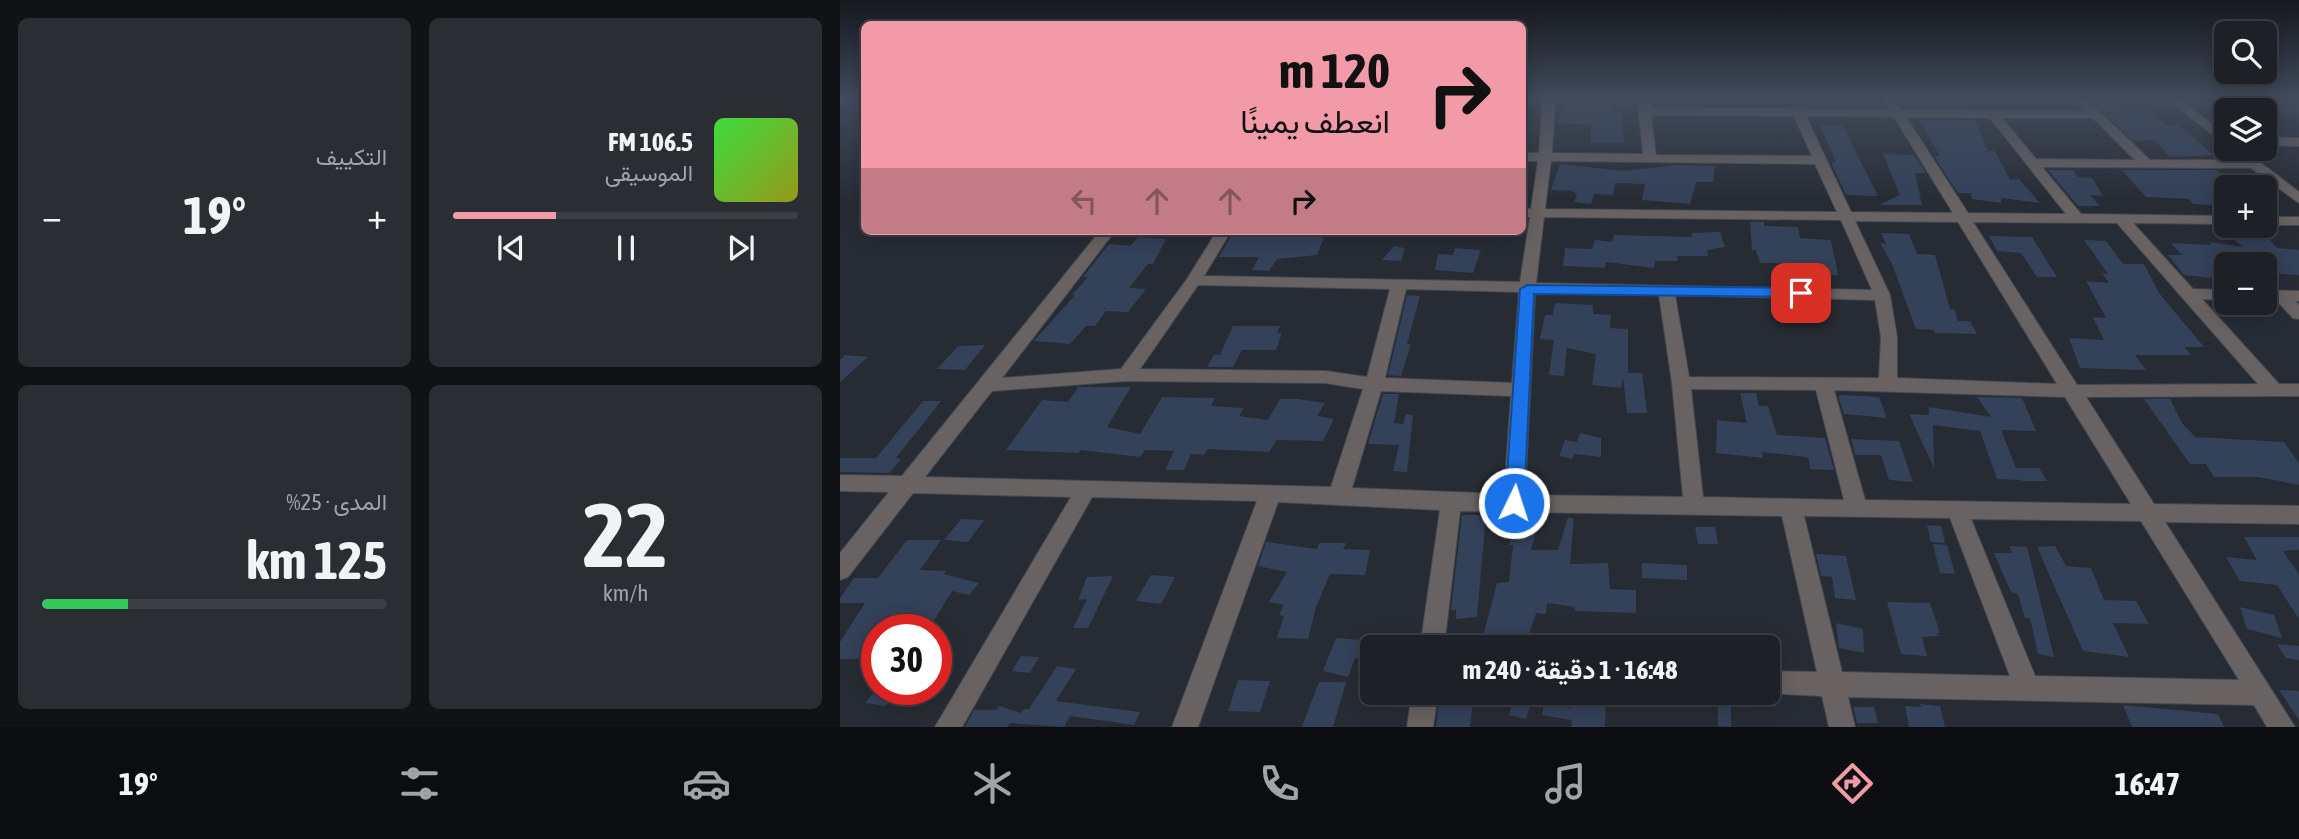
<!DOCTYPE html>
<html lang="ar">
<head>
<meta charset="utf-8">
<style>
	body { margin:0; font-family:"Asap Condensed",Vazirmatn,sans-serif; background:#2a2e33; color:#f1f3f6; direction:rtl; height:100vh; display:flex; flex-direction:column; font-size:26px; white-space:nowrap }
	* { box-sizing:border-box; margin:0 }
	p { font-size:23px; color:#a0a3a7 }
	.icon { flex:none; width:38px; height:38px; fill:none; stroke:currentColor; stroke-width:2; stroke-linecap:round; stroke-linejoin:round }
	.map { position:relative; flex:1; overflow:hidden; direction:ltr }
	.sheet { display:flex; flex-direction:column; gap:18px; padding:18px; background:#101215; width:840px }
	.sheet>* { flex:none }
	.top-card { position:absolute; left:21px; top:21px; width:665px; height:214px; border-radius:10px; box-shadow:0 4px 18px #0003,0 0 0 2px #3b3e44; direction:rtl; background:#f39aa9; color:#111; overflow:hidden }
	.tools { position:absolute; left:1374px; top:21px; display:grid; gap:14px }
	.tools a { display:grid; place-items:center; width:63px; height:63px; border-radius:10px; background:#1d2127; box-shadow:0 4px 18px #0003,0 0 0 2px #3b3e44; font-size:35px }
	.speed { position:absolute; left:21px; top:614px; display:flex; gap:14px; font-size:35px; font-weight:700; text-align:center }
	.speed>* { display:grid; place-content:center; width:91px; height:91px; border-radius:50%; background:#1d2127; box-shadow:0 4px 18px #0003,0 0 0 2px #3b3e44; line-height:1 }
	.speed .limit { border:10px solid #d22; background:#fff; color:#111 }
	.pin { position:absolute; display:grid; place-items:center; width:60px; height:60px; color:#fff; margin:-30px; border-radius:14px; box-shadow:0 4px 10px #0006 }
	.me { position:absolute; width:77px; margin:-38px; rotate:4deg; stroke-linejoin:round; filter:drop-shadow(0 0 5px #0008) }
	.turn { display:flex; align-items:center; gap:24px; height:147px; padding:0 21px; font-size:32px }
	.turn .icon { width:91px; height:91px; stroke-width:2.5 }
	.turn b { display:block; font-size:49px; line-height:60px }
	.lanes { display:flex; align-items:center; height:66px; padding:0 21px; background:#0003; justify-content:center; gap:35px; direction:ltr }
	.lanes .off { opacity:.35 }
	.big { font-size:52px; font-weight:700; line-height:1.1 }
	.sheet .widget { flex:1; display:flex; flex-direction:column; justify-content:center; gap:10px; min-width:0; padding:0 24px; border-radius:10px; background:#2a2e33 }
	.sheet .dial { align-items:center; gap:0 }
	.dial b { font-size:91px; line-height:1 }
	.song { display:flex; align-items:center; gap:21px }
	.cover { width:84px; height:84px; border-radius:10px; background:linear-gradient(135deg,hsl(120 70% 55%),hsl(60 70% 35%)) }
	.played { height:7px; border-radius:4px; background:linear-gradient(90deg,#f39aa9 30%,#3b3e44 30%) }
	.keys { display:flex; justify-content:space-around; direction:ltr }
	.heat { display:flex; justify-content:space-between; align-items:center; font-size:38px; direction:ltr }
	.charge { height:10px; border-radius:5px; background:linear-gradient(90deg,#34c759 25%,#3b3e44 0) }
	.sheet .tiles { flex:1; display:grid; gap:18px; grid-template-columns:repeat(2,1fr) }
	.trip { position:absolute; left:520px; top:635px; width:420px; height:70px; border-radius:10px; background:#1d2127; box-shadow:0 4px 18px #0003,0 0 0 2px #3b3e44; font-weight:700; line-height:70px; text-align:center; direction:rtl }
	.menu { display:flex; height:112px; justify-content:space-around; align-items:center; background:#0c0d10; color:#a0a3a7 }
	.menu .icon { width:49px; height:49px }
	.menu .active { color:#f39aa9 }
	.menu b { font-size:32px; color:#f1f3f6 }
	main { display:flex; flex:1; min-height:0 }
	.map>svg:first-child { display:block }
</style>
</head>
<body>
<main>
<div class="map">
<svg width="1459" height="727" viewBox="0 0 1459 727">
	<rect width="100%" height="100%" fill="#272c34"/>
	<path fill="#334159" d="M739,98h31l3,14h9l2,31h-34l2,-18 -34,-2 5,-18 16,-3z
		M1249,98h23l14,10 23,1 17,16h13l35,30 -44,2 -16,-17 -21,1z
		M1424,100l35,1v13l-35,-1z
		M1079,120h56l13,31h7l15,29 9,-1 21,24 -39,-5 1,5 -30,-4 -1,-6h-13l-24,-37h6z
		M980,125l23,1 35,70 -32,-1 -15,-33h5z
		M1043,154l31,1 12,18h-11l7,32h-44l22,-10z
		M720,164l64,7 53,-6 38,1 -2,16h-17l-6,22 -48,-4 3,-16 -30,-1 -2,12 -19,-1 -3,10 -17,-2 3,-8 -5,-3 -21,-1z
		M1208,170h25l5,7 14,1 11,18 -13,-1 10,11h-22z
		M1282,170h95l9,8v28l-33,-2 -4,-5 -43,-2z
		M910,222h14v4l34,1 2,11 31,2 7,35h-46l-1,-12h-31l-4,-13h-4z
		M398,231h43l-4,6 33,-3 14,4 -7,17 -40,4 -8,12 -17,-1 7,-13h-40l14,-25z
		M880,232l5,15 -18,3 1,6h-31l1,5h-23l-1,7 -48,-6 -1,6 -42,-2 2,-18 27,1 3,-9 17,2 2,-7 79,2 -2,-4z
		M1041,233l28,1 8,20 18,1 15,54h4l4,12h12l7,13 -43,-1v-3l-18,-1 -24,-65 -12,-21 6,1z
		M1149,236l43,1 25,40h-20l-16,-24 -24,-2z
		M298,237l28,2 -13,25h-5l-19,24 17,1 -18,23 -22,-1 -11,15h-9l-16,18 -36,-3 41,-46h-3l16,-18h-5l26,-33 21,2z
		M1244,240l22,1 17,23h21l15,29 45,54h-20l7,8h-56l11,15 -66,-2 -11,-30 35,2 -11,-23 13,1 -20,-37 23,2 -7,-10 6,1z
		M1395,240h35l7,8 22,2v25l-35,-2v-9h-38v18l-11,-1 -3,-3 -28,-3 -16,-20h14l-11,-12 40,2 -1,-3 33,5z
		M554,246l11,2 -4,13 -19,-1z
		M615,248l26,2 -8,23 -38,-3 3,-16 15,1z
		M567,295l13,1 -13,48h4l-10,32 -13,-1z
		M715,303l38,2v9l18,1 -1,13 18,1v44h14l5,40h-20l-4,-36 -2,11 -29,-3 4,-31 -29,-6 -3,28 -15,-1 5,-35 -14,-1 5,-24h8z
		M393,326h47l-3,7h5l-6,17h-34l-9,17h-26l7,-12h6z
		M145,345l-20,25 -28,-1 21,-23z
		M5,355l23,2 -28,25v-22z
		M238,387h53l-24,40 33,7 22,-37 53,1 -4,8 33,2 -5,8 29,4 12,-21h18l27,4 -8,13 17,3 -11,22 -46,-1 -8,12 -61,-3 -4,6 -13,-1 -7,16h-19l9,-19 -29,-1 -5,7 -60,-7 -1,3 -73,-3 36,-50 26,2z
		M900,393h16l3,13h9l9,29 48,3 9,32 -24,-1 -1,-10 -3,-2 -44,-5 1,6 -47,-5 1,-33 30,3z
		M543,394h16l-5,29 9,1 3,-10 7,1 -6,57 -14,-1 6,-26 -31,-1z
		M1002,395l37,2 8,21 -43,-4 -6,-18z
		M1137,397l45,1 14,33 -35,-1 15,38h23l8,13h-25l-4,-7 3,6 -24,-1 -17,-48 -47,-6 1,43 -25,-54 20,1v-8l62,10z
		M1304,399h26l12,24 13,14 89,5 15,21v22l-41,-8h-44l-8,-13h-16z
		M83,401h18l-45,57 5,1 -12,14 -49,-1v-14h36z
		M740,433l21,5v19l-27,-3 -2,5 -13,-3 6,-16 12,2z
		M1011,439l48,2 14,41 -24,-2 -8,-25h-26z
		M622,515h24l-9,102 -21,2v-9h-5z
		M728,517l6,2 -4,45 38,-1 2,26 26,1v23l-61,-2v-4l-28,-4 -1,11 -10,-1 -10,30 -22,-6 -1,11h-23l17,-65 12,-1 4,-37h-4l8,-25 21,4 -7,26h27z
		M121,519l23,1 -16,22 -24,-2z
		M1087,525l14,1 4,17 -14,-1z
		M855,527h20l3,17h-20z
		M1404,537h55v13l-16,1 16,23v45l-22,-34 -37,-4 -14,-24 31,3z
		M67,540h34l-21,30 26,1 -2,3 35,9 -10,12 -17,-4 -24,39h-51l-19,29h-18v-17l25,-39h-25v-5l14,-20h24z
		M426,542l51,7 2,-6h27l-3,6 27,1 -5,25 -35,-1 -14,33 -8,32 -31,-1 7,-22 -5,-1 5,-10 -15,-3 18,-30 -29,-6z
		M1093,544l14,1 8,29 -15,-1z
		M1169,546l18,1 27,110 -16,-3 -8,-36h-5l-7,-24 -7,-2 -17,-39h18z
		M1215,546l11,20 25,2 13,32 32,1 13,23 -36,-1 16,34 -46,-6 -46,-104z
		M976,554l30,2 10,44 -21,-2 -3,-21 -11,-1z
		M802,563l45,2v15l-45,-2z
		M311,575l24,2 -14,27 -25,-3z
		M273,576l-25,52h-15l14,-29 -9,1 9,-23z
		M1047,602l43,1 10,30h-3l1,3 -16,1 5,19 -26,-2z
		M1400,607l34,8 8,23 -35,-9z
		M996,623l27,6 1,24 -25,-5z
		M496,638l36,3v17h-17l-7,19 -25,-6z
		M1437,644l22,2v14l-13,-2z
		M181,656l18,1 -9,16 -18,-2z
		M217,666l19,3 -20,32 84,11 -6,13 -64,-9 -6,11 -54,-4 -3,4h-42l9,-17h22l3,-4 22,7 3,-4h5z
		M398,680l32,1 -10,31 -32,-1z
		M479,682h27l-13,45h-31z
		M36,690h22l-12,16 -21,-3z
		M1439,690l20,1v29z
		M749,693h17l-1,34h-34l1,-7 -30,-5 2,-12 28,5v-6h17z
		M674,698l17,4 -5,17 -17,-4z
		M599,701h34l-3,26h-34z
		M1080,704l20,2 5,21h-36l-4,-21 16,1z
		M1283,705l95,9 6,13h-92z
		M878,706l13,1v20l-13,-1z
		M1013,707h21l4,16h-21z"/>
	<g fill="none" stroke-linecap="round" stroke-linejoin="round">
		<defs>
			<path id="street" d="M703,98h12l-3,55 91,1 -6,-56h12l1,10 240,2 -8,-12h12l7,12 184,1 -13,-13h13l65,62h91l-12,-11h14l56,43v11l-48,-35 -209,-1 39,47 145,2v8l-93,-1 60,66 33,1v10l-24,-1 77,85h20v12l-213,1 68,107 145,2v18l-134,-2 130,205h-28l-13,-22 -406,-8 7,30h-26l-7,-31 -59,-3h5v-22l49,1 -35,-156 -322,-5 -16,137h-24l20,-138 -162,-8 -80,225h-26l85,-226 -165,-4 -130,230h-27l136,-230 -158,-4 -65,84 -8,3v-27l49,-61 -49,-1v-16l62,1 198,-245h15l-113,147 119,-9 66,-90 30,-48h14l-27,45 316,6 10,-65h-8v-8h9l7,-48h-16v-8h17zM811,115l143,1 18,40 -156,-1zM966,116l88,1 59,96 -102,-1zM1066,117l84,1 76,96 -98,-1zM1162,118h91l42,42 -99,-1zM711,161l264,3 22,48 -292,-3zM704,217l297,3 31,70 -336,-7zM1015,221l103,1 99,162 -160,-6v-41l-7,-42zM1133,222l144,1 141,161 -181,1zM358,285l192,4 -23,88 -42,-6 -185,-2zM566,289l113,3 -7,91 -127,-5zM695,292l124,3 13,88 11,114 -158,-2zM835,295l200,5 6,37 -2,41 -190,-1zM286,381l199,2 38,6 -32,98 -406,-10 67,-86zM851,389l125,1 28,110 -141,-3zM994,390l231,7 66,107 -266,-4zM541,391l130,5 -7,98 -152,-6zM964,516l146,2 60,158 -168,-4zM1131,519l170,2 98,159 -204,-4z
				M1326,98h13l47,37v10z
				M1424,137l35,1v8l-35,-1z
				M1424,217h35v8h-35z
				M1424,290l35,1v10h-4l4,4v14l-6,-1 -17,-18h-12z
				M572,693h26l-5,34h-26z"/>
		</defs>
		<use href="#street" stroke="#444950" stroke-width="2"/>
		<use href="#street" fill="#686262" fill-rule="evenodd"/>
		<defs>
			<path id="rail" d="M0,102l4,-4"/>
		</defs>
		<use href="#rail" stroke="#a3a7ad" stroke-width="5"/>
		<use href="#rail" stroke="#1d222a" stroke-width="3.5" stroke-dasharray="11" stroke-linecap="butt"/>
	</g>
	<linearGradient id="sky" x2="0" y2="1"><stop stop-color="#15181d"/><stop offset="0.49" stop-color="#414b5c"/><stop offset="1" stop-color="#414b5c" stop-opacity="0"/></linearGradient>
	<rect width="1459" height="200" fill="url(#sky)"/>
	<path fill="#1a73e8" stroke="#114b97" stroke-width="2" d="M687,285l274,3 7,5 -7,4 -267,-3 -10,209 -3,6h-13l-3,-6 15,-214z"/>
</svg>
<div class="tools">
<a><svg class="icon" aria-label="search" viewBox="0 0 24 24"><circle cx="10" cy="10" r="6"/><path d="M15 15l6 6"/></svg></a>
<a><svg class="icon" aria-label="layers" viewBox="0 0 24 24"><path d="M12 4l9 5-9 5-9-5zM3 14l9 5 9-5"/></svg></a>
<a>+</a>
<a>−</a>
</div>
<div class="speed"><div class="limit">30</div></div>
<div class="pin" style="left:961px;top:293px;background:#d93025"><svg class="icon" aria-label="arrive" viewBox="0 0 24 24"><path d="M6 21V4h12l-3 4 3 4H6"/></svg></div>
<svg class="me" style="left:674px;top:503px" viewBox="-20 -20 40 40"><circle r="17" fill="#1a73e8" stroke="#fff" stroke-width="3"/><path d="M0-11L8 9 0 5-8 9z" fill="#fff"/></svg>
<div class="trip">16:48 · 1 دقيقة · 240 m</div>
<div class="top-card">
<div class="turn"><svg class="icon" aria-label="right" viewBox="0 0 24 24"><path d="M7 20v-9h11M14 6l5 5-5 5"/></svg><div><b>120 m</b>انعطف يمينًا</div></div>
<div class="lanes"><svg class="icon off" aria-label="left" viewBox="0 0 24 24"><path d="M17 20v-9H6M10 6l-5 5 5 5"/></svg><svg class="icon off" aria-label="ahead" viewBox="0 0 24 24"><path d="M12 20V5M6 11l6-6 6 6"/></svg><svg class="icon off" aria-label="ahead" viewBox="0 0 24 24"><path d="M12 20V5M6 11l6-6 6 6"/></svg><svg class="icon" aria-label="right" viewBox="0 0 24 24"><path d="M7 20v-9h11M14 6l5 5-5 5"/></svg></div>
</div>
</div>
<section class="sheet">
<div class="tiles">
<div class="widget">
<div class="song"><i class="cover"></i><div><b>106.5 FM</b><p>الموسيقى</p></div></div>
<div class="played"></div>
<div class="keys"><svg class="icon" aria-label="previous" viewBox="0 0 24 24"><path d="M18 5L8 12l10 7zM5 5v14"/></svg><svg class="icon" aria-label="pause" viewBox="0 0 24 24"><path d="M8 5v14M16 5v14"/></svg><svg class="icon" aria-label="next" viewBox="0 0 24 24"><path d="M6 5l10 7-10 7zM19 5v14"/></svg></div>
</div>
<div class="widget"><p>التكييف</p>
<div class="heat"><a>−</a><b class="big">19°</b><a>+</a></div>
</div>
<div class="widget dial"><b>22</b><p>km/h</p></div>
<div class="widget"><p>المدى · 25%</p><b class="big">125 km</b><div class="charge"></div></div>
</div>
</section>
</main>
<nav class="menu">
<b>16:47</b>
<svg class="icon active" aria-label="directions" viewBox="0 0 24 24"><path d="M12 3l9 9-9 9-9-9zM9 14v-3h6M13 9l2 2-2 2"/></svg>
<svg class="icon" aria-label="music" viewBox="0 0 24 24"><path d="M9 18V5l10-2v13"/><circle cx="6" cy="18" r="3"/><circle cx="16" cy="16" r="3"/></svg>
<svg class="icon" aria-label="phone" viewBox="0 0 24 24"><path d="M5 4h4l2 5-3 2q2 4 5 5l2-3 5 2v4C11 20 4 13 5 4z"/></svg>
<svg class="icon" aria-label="climate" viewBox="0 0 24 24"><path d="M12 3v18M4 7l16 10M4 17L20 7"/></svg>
<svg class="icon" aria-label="car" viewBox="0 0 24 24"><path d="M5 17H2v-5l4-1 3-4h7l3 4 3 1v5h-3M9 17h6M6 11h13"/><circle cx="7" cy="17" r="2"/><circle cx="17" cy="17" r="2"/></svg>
<svg class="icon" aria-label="filters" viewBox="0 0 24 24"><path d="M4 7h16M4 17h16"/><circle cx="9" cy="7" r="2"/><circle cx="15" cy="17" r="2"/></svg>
<b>19°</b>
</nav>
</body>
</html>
